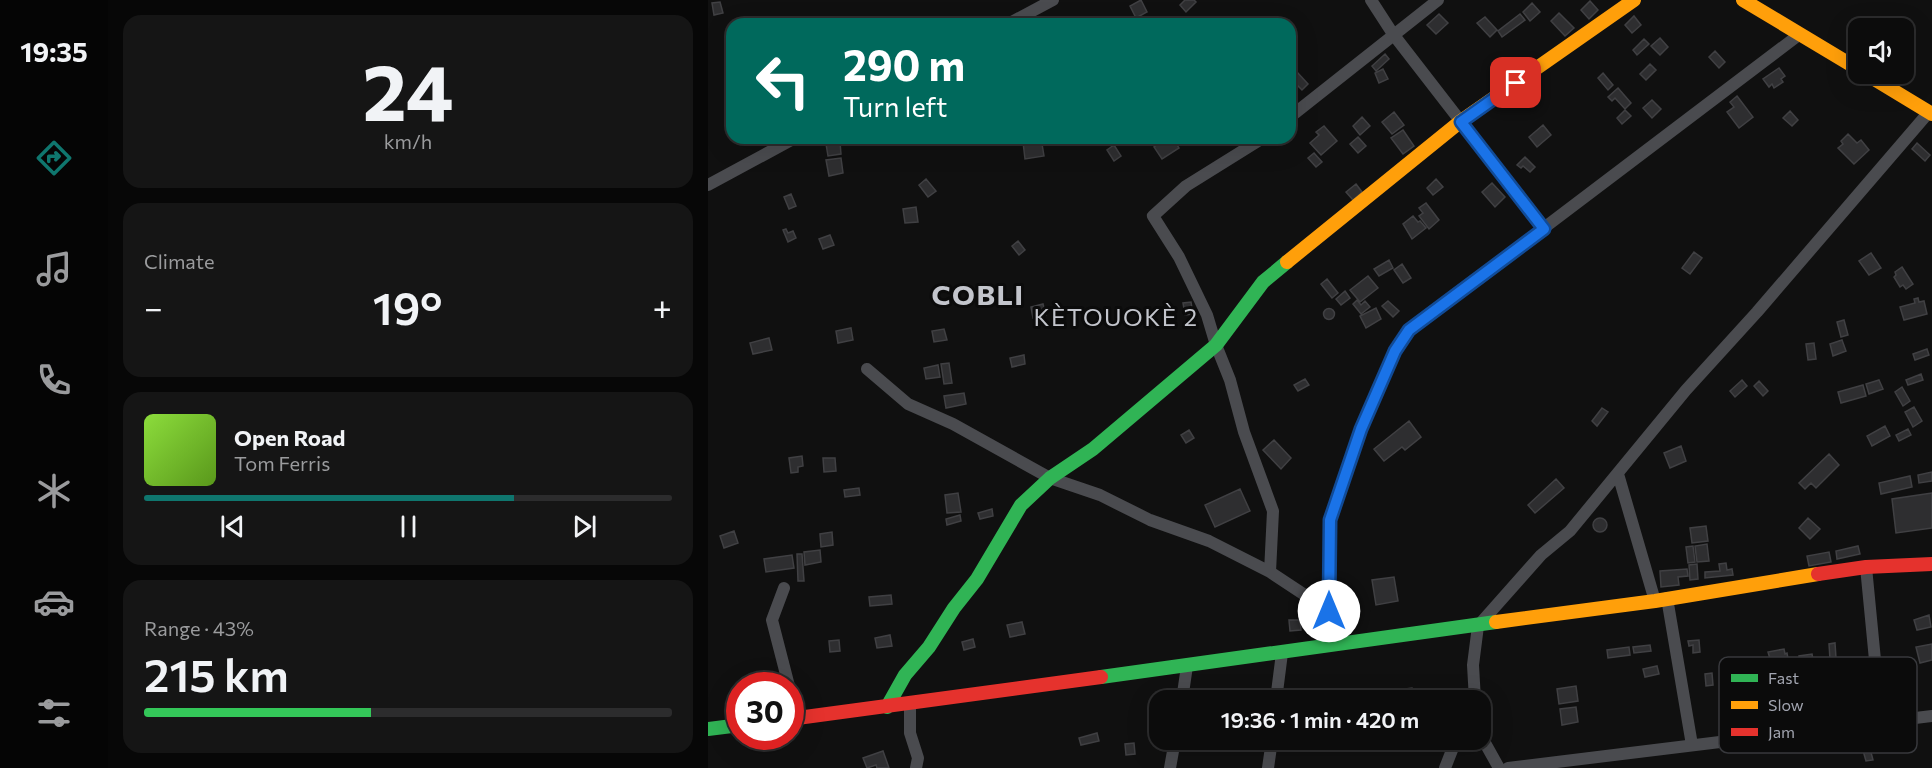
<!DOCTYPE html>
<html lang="en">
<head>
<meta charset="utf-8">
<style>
	body { margin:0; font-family:Commissioner,sans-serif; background:#151515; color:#f1f3f6; height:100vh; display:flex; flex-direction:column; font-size:22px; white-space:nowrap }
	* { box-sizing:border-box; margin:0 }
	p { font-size:20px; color:#9a9b9d }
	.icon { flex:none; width:33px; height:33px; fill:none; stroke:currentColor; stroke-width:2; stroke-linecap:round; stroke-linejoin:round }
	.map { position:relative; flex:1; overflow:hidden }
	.details { display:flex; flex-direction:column; gap:15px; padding:15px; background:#070707; width:600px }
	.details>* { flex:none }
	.guide { position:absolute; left:18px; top:18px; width:570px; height:126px; border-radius:18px; box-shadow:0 6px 24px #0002,0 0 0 2px #2c2c2d; background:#00695c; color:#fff; overflow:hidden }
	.controls { position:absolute; left:1140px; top:18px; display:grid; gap:12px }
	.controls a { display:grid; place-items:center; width:66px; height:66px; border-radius:12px; background:#0c0c0c; box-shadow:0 6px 24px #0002,0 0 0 2px #2c2c2d; font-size:30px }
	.speed { position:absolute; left:18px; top:672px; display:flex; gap:12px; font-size:30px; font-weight:700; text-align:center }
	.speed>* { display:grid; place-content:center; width:78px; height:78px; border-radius:50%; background:#0c0c0c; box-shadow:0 6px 24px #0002,0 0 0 2px #2c2c2d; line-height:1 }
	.speed .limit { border:9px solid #d22; background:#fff; color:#111 }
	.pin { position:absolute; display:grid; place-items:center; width:51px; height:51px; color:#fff; margin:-26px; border-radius:12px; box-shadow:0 3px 9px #0006 }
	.me { position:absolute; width:66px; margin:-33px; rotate:0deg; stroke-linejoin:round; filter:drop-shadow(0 0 4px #0008) }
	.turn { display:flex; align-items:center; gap:21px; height:126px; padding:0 18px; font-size:27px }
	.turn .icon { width:78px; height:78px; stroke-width:2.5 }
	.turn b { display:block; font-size:42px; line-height:51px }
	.big { font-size:45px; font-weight:600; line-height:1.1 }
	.details .widget { flex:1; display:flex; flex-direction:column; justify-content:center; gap:9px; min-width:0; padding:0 21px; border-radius:18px; background:#151515 }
	.details .dial { align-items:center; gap:0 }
	.dial b { font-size:78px; line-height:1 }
	.song { display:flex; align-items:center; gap:18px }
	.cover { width:72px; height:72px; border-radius:9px; background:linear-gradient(135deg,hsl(90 70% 55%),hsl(90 70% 35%)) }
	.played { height:6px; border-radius:3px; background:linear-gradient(90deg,#0f766e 70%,#2c2c2d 70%) }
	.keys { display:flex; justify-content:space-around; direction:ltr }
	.heat { display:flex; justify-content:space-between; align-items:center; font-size:33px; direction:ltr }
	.charge { height:9px; border-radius:4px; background:linear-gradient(90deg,#34c759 43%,#2c2c2d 0) }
	.trip { position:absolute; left:441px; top:690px; width:342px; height:60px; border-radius:18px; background:#0c0c0c; box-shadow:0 6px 24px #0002,0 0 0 2px #2c2c2d; font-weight:600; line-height:60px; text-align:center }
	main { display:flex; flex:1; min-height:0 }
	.tab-bar { display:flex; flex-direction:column; width:108px; justify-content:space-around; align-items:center; background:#050505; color:#9a9b9d }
	.tab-bar .icon { width:42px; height:42px }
	.tab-bar .selected { color:#0f766e }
	.tab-bar b { font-size:27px; color:#f1f3f6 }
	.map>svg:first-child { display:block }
</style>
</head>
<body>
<main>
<nav class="tab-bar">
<b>19:35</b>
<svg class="icon selected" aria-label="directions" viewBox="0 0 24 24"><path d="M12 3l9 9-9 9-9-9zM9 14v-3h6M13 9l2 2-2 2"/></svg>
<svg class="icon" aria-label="music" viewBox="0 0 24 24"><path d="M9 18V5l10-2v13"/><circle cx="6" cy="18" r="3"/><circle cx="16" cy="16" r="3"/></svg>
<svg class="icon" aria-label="phone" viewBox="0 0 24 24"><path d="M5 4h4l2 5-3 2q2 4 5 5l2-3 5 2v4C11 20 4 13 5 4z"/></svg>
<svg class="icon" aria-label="climate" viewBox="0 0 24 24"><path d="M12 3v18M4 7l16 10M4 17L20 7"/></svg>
<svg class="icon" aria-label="car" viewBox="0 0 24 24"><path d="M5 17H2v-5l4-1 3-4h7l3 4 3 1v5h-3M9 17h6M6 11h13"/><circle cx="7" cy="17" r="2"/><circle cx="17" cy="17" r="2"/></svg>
<svg class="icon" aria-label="filters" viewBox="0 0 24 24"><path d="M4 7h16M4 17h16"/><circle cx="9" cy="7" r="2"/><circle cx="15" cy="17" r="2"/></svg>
</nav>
<section class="details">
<div class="widget dial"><b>24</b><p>km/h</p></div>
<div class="widget"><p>Climate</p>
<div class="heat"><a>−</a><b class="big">19°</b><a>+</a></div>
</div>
<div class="widget">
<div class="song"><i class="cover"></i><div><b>Open Road</b><p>Tom Ferris</p></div></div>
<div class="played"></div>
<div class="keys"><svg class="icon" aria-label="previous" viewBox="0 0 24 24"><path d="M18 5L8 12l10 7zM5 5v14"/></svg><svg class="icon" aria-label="pause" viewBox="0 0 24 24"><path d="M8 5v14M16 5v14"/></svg><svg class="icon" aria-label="next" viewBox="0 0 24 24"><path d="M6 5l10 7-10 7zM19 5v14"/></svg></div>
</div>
<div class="widget"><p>Range · 43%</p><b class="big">215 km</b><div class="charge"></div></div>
</section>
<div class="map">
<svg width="1224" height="768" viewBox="0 0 1224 768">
	<rect width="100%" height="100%" fill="#101010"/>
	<path fill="#2e2e30" stroke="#404043" stroke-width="1.5" d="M433,0l6,12 -11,6 -6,-12z
		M477,0h9l2,2 -10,10 -6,-7z
		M882,1l8,9 -9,9 -8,-9z
		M12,2l3,11 -9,2 -2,-12z
		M824,3l8,9 -10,9 -7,-9z
		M851,13l15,15 -9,8 -14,-15z
		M731,14l9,9 -12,11 -9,-9z
		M812,14l5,6 -23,17 -4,-6z
		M926,16l7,9 -9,8 -7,-8z
		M777,17l12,13 -7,7 -13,-14z
		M952,38l8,9 -8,8 -9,-9z
		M936,39l5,5 -12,11 -4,-5z
		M1007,51l10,11 -6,6 -10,-11z
		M677,54l4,5 -13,12 -4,-5z
		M942,64l6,6 -10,10 -6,-6z
		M1071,68l6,8 -4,3 2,3 -9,6 -2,-4 -3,3 -6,-8z
		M675,69l5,10 -9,4 -4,-10z
		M589,72l11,12 -6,6 -12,-12z
		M895,73l10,12 -5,5 -10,-12z
		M910,88l13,15 -6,6 -10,-11 -3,3 -4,-4z
		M1029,96l16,21 -14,11 -12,-16 7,-5 -4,-5z
		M944,100l9,9 -9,9 -9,-10z
		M917,110l6,6 -9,8 -5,-6z
		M1082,111l8,9 -6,6 -9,-8z
		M686,112l10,13 -12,9 -10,-12z
		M654,117l8,9 -10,9 -7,-9z
		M835,125l8,10 -14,12 -8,-10z
		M616,126l13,15 -16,14 -11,-12 9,-8 -3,-3z
		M695,130l11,16 -11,8 -12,-16z
		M1140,134l9,9 4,-3 8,10 -15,14 -16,-16 5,-4 -2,-3z
		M650,137l8,9 -8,7 -8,-9z
		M458,138h7l6,10 -17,11 -8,-12z
		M326,141v4l8,-1 2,12 -19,3 -2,-17z
		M132,142l1,12 -13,2 -2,-12z
		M1209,143l13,12 -5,6 -13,-12z
		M406,145l7,11 -7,5 -7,-11z
		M606,153l8,9 -6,5 -8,-9z
		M817,157l10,10 -5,5 -7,-6 -2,2 -4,-3z
		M133,158l2,15 -14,3 -3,-16z
		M218,179l10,12 -8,6 -9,-12z
		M728,179l7,8 -10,8 -6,-7z
		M784,183l13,14 -10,10 -13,-15z
		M648,184l6,8 -9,8 -7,-8z
		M83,194l5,12 -7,3 -5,-12z
		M718,203l13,17 -10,9 -10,-13 4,-3 -4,-5z
		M208,207l2,15 -13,1 -2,-14z
		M705,216l5,6 2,-1 6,7 -14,11 -9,-15z
		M78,229l2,4 5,-2 3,7 -8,4 -5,-12z
		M122,235l4,10 -11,4 -4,-10z
		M310,241l7,9 -6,5 -7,-9z
		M986,252l8,6 -12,16 -8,-6z
		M1163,253l10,15 -12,7 -10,-14z
		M681,260l4,8 -14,8 -5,-7z
		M694,264l9,14 -8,5 -9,-13z
		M1194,267l11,17 -7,5 -3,-4 -3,2 -6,-10 2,-2 -1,-3z
		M660,276l10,12 -18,14 -10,-12z
		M619,279l11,14 -6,5 -11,-14z
		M637,291l5,7 -9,7 -5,-6z
		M1210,298l1,4 5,-1 3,13 -23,6 -4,-13 15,-4 -1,-4z
		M649,300l4,5 4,-4 5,6 -9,7 -8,-10z
		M680,301l11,10 -6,6 -11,-11z
		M483,302l2,12 -8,1 -2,-12z
		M335,304l3,11 -13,3 -2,-11z
		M668,308l5,11 -15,9 -6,-12z
		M615.5 314a5.5 5.5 0 1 1 11 0a5.5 5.5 0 1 1-11 0Z
		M1136,320l4,15 -7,2 -4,-15z
		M143,328l2,12 -15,3 -2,-12z
		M236,329l3,11 -13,2 -2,-11z
		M61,338l3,12 -19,4 -3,-11z
		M1134,340l4,11 -13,5 -3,-12z
		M1106,343l2,16 -8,1 -2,-16z
		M1219,349l2,6 -14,5 -2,-6z
		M316,355l1,9 -13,3 -2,-9z
		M241,363l3,20 -8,1 -3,-20z
		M230,365l2,12 -14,2 -2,-11z
		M1213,374l2,6 -15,5 -2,-5z
		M597,379l4,6 -11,6 -4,-6z
		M1034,380l5,6 -12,11 -5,-6z
		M1171,380l4,9 -14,5 -3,-10z
		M1051,381l9,10 -5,5 -9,-10z
		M1155,385l3,11 -25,7 -3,-11z
		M1194,387l8,14 -7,5 -8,-14z
		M256,393l2,11 -20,4 -2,-12z
		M1206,407l8,14 -9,6 -8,-15z
		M894,408l6,4 -11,14 -5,-5z
		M701,421l12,16 -16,13 -3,-3 -18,14 -10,-12z
		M1177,426l5,10 -18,10 -5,-10z
		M1200,429l3,6 -12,6 -3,-6z
		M481,430l5,8 -8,5 -5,-8z
		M566,440l17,18 -10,11 -18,-19z
		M973,446l5,15 -16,7 -6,-15z
		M1121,454l10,11 -23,23 -5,-5 -6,6 -6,-6z
		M94,456l1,10 -5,1v5l-7,1 -2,-15z
		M115,458h12l1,13 -12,1z
		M1224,472v9l-13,2 -1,-8z
		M1202,476l2,11 -31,7 -2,-11z
		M848,479l8,9 -29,25 -7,-8z
		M151,488l1,7 -15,2 -1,-7z
		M532,489l10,22 -35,16 -10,-22z
		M250,493l3,19 -14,1 -2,-18z
		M1224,493v35l-36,5 -4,-34z
		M284,509l1,7 -13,3 -2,-6z
		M252,515l1,6 -14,4 -1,-6z
		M1100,518l12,11 -10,10 -11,-11z
		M885 525a7 7 0 1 1 14 0a7 7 0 1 1-14 0Z
		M998,526l2,15 -16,2 -2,-15z
		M26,531l4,12 -14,5 -4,-12z
		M124,532l1,13 -12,2 -1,-13z
		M999,544l2,17 -12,1 -2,-16z
		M985,546l2,16 -7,1 -2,-16z
		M1150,546l2,8 -23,5 -1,-8z
		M112,550l1,12 -16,3 -1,-13z
		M1121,552l2,10 -22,4 -2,-10z
		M89,554h5l2,27h-6z
		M84,555l2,13 -28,4 -2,-13z
		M1018,563l1,7 5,-1 1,6 -28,3v-6l15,-1 -1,-7z
		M989,564l1,15 -8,1 -1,-15z
		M979,569l1,7 -10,1 1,8 -18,2 -1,-16z
		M686,577l4,24 -22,4 -4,-25z
		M183,595l1,9 -22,2 -1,-9z
		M1221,615l2,12 -14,3 -3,-10z
		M581,620h11l1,10 -11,1z
		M314,622l3,12 -15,3 -3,-12z
		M182,635l2,11 -15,2 -2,-10z
		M265,639l2,8 -11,3 -2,-8z
		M131,640l1,11 -10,1 -1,-11z
		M991,640l1,12 -7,1v-8l-4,1 -1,-5z
		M1127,643l1,15 -6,1 -1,-15z
		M1224,644v16l-12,3 -4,-16z
		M942,645l1,6 -17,2 -1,-6z
		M921,647l1,8 -22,3 -1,-8z
		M1076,649l1,5 2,-1 3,16 -16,3 -6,-20z
		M1104,654l3,17 -14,2 -2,-17z
		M949,666l2,8 -14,3 -2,-8z
		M1004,673l1,12 -7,1 -1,-12z
		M868,686l2,15 -19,3 -2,-15z
		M704,688l2,12h-22l-1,-9z
		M868,707l2,15 -16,3 -2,-16z
		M389,733l2,8 -18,4 -2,-7z
		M426,743l1,11 -9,1 -1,-11z
		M1161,745l4,15 -7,1 -4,-14z
		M175,751l6,17h-12l-1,-3 -9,3 -4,-10z"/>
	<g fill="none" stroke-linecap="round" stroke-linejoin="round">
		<path stroke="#4a4b4f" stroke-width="12" d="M663,0l22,34 151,195
			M300,24l45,-24
			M582,117l148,-117
			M555,138l-77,48 -33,30 26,41 28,58 9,30 14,35 14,52 29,79 -3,61
			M0,185l87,-47
			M159,369l41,35 45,20 97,54 50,17 50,25 59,21 61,31 59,39
			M910,474l37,127
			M1158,567l15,155
			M76,588l-12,32 17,66
			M959,598l25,147
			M634,643l-13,-32 1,-91 31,-91 34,-78 14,-21 391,-296
			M82,690l8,28
			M474,700l5,-34
			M568,700l6,-47
			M767,700l-2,-35 5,-39 63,-71 29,-24 116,-141 71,-78 172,-200
			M202,704v29l8,25 -2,10
			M772,734l19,34
			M462,768l5,-28
			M560,768l4,-28
			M737,768l11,-28
			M800,768l424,-52"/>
		<path stroke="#30b455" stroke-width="14" d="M393,677l395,-55
			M179,707l18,-32 24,-28 25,-39 23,-29 44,-74 29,-27 43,-29 123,-104 47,-63 24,-20
			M0,729l32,-4"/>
		<path stroke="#ff9f0a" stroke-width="14" d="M1035,0l115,69
			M1158,74l66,40
			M579,262l174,-141 173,-121
			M788,622l159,-21 163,-27"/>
		<path stroke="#e5322d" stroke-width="14" d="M1110,574l48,-7 66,-3
			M82,719l311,-42"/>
	</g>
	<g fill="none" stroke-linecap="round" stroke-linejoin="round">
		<defs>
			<path id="route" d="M621,611l1,-91 31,-91 34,-78 14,-21 135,-101 -83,-107 55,-39"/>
		</defs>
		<use href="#route" stroke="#114b97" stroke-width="15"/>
		<use href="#route" stroke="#1a73e8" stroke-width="10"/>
	</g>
	<g text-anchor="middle" stroke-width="6" stroke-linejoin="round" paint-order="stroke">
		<g font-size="24" letter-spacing="1.5" fill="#c3c5cc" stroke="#0b0b0b">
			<text x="408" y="326">KÈTOUOKÈ 2</text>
		</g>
		<g font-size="28" font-weight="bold" letter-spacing="1.5" fill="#c3c5cc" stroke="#0b0b0b">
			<text x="270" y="305">COBLI</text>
		</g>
	</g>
	<rect x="1011" y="657" width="198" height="96" rx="9" fill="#0b0b0b" stroke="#38393d" stroke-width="1.5"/>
	<rect x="1023" y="674" width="27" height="8" fill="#30b455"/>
	<rect x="1023" y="701" width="27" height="8" fill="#ff9f0a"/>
	<rect x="1023" y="728" width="27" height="8" fill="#e5322d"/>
	<g font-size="16" fill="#a2a5b0">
		<text x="1060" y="684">Fast</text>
		<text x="1060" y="711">Slow</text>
		<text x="1060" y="738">Jam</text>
	</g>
</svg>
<div class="controls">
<a><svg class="icon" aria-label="sound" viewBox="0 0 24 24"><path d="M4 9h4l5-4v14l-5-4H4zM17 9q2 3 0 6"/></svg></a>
</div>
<div class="speed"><div class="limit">30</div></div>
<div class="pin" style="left:808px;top:83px;background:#d93025"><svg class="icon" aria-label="arrive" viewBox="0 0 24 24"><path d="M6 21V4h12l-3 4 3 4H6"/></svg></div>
<svg class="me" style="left:621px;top:611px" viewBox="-20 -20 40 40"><circle r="19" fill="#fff"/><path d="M0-13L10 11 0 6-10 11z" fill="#1a73e8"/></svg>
<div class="trip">19:36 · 1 min · 420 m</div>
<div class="guide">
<div class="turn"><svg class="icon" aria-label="left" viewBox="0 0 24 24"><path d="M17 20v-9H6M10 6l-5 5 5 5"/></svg><div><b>290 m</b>Turn left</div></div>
</div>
</div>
</main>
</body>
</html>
